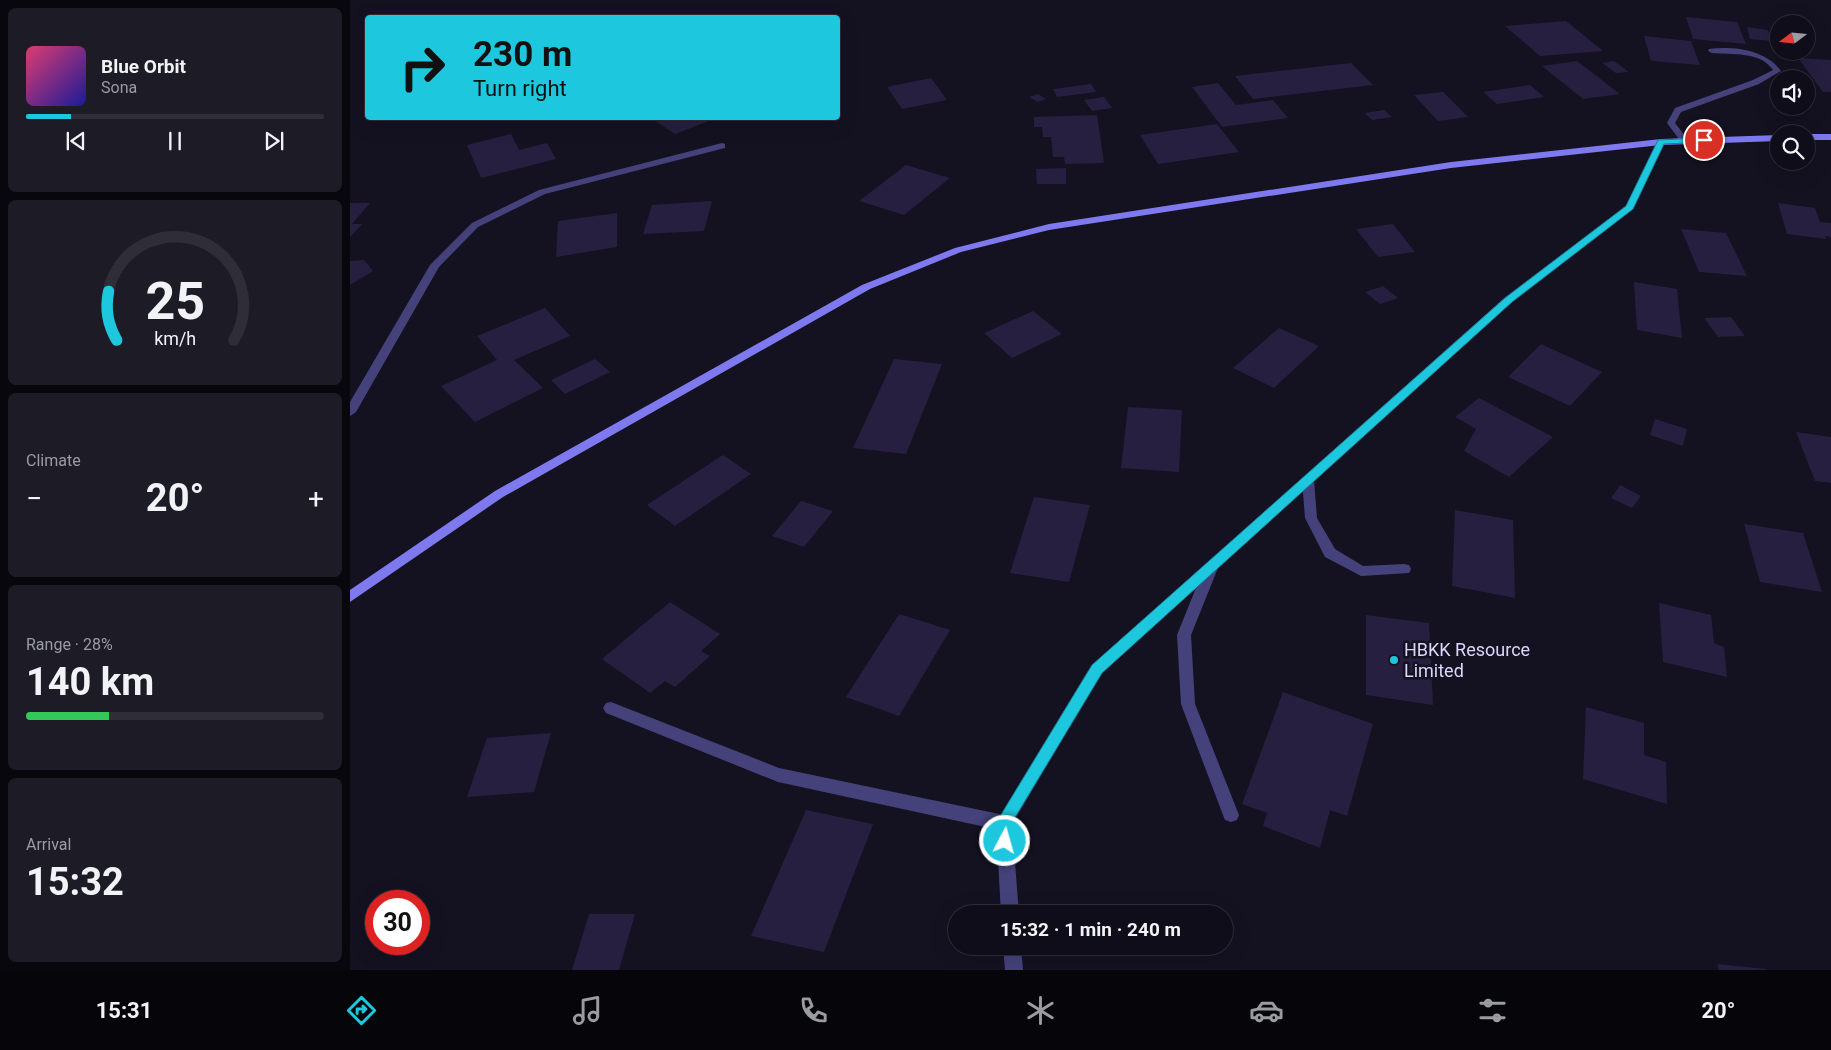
<!DOCTYPE html>
<html lang="en">
<head>
<meta charset="utf-8">
<style>
	body { margin:0; font-family:Roboto,sans-serif; background:#1d1b26; color:#f1f3f6; height:100vh; display:flex; flex-direction:column; font-size:19px; white-space:nowrap }
	* { box-sizing:border-box; margin:0 }
	p { font-size:16px; color:#9b9ca2 }
	.icon { flex:none; width:28px; height:28px; fill:none; stroke:currentColor; stroke-width:2; stroke-linecap:round; stroke-linejoin:round }
	.map { position:relative; flex:1; overflow:hidden }
	.details { display:flex; flex-direction:column; gap:8px; padding:8px; background:#08070e; width:350px }
	.details>* { flex:none }
	.hud { position:absolute; left:15px; top:15px; width:475px; height:105px; border-radius:5px; box-shadow:0 5px 20px #0002,0 0 0 1px #2f2d38; background:#1dc8df; color:#111; overflow:hidden }
	.needle { width:32px; rotate:254deg }
	.controls { position:absolute; left:1420px; top:15px; display:grid; gap:10px }
	.controls a { display:grid; place-items:center; width:45px; height:45px; border-radius:50%; background:#0f0d19; box-shadow:0 5px 20px #0002,0 0 0 1px #2f2d38; font-size:25px }
	.speed { position:absolute; left:15px; top:890px; display:flex; gap:10px; font-size:25px; font-weight:700; text-align:center }
	.speed>* { display:grid; place-content:center; width:65px; height:65px; border-radius:50%; background:#0f0d19; box-shadow:0 5px 20px #0002,0 0 0 1px #2f2d38; line-height:1 }
	.speed .limit { border:8px solid #d22; background:#fff; color:#111 }
	.pin { position:absolute; display:grid; place-items:center; width:42px; height:42px; color:#fff; margin:-21px; border:2px solid #fff; border-radius:50%; box-shadow:0 1px 5px #0007 }
	.me { position:absolute; width:55px; margin:-28px; rotate:6deg; stroke-linejoin:round; filter:drop-shadow(0 0 4px #0008) }
	.turn { display:flex; align-items:center; gap:18px; height:105px; padding:0 25px; font-size:22px }
	.turn .icon { width:65px; height:65px; stroke-width:2.5 }
	.turn b { display:block; font-size:35px; line-height:42px }
	.big { font-size:38px; font-weight:700; line-height:1.1 }
	.details .card { flex:1; display:flex; flex-direction:column; justify-content:center; gap:8px; min-width:0; padding:0 18px; border-radius:8px; background:#1d1b26 }
	.details .dial { align-items:center; gap:0 }
	.dial svg { height:130px; overflow:visible; fill:none; stroke:#2f2d38; stroke-width:7; stroke-linecap:round; text-anchor:middle }
	.dial text { fill:#f1f3f6; stroke:none }
	.song { display:flex; align-items:center; gap:15px }
	.cover { width:60px; height:60px; border-radius:8px; background:linear-gradient(135deg,hsl(340 70% 55%),hsl(240 70% 35%)) }
	.played { height:5px; border-radius:2px; background:linear-gradient(90deg,#1dc8df 15%,#2f2d38 15%) }
	.keys { display:flex; justify-content:space-around; direction:ltr }
	.heat { display:flex; justify-content:space-between; align-items:center; font-size:28px; direction:ltr }
	.charge { height:8px; border-radius:4px; background:linear-gradient(90deg,#34c759 28%,#2f2d38 0) }
	.trip { position:absolute; left:598px; top:905px; width:285px; height:50px; border-radius:25px; background:#0f0d19; box-shadow:0 5px 20px #0002,0 0 0 1px #2f2d38; font-weight:700; line-height:50px; text-align:center }
	.dock { display:flex; height:80px; justify-content:space-around; align-items:center; background:#06050a; color:#9b9ca2 }
	.dock .icon { width:35px; height:35px }
	.dock .on { color:#1dc8df }
	.dock b { font-size:22px; color:#f1f3f6 }
	main { display:flex; flex:1; min-height:0 }
	.map>svg:first-child { display:block }
</style>
</head>
<body>
<main>
<section class="details">
<div class="card">
<div class="song"><i class="cover"></i><div><b>Blue Orbit</b><p>Sona</p></div></div>
<div class="played"></div>
<div class="keys"><svg class="icon" aria-label="previous" viewBox="0 0 24 24"><path d="M18 5L8 12l10 7zM5 5v14"/></svg><svg class="icon" aria-label="pause" viewBox="0 0 24 24"><path d="M8 5v14M16 5v14"/></svg><svg class="icon" aria-label="next" viewBox="0 0 24 24"><path d="M6 5l10 7-10 7zM19 5v14"/></svg></div>
</div>
<div class="card dial"><svg viewBox="0 0 100 80">
<path d="M14 69A42 42 0 1 1 86 69"/>
<path d="M14 69A42 42 0 0 1 9 39" stroke="#1dc8df"/>
<text x="50" y="56" font-size="32" font-weight="700">25</text>
<text x="50" y="72" font-size="11">km/h</text>
</svg></div>
<div class="card"><p>Climate</p>
<div class="heat"><a>−</a><b class="big">20°</b><a>+</a></div>
</div>
<div class="card"><p>Range · 28%</p><b class="big">140 km</b><div class="charge"></div></div>
<div class="card"><p>Arrival</p><b class="big">15:32</b></div>
</section>
<div class="map">
<svg width="1481" height="970" viewBox="0 0 1481 970">
	<rect width="100%" height="100%" fill="#141121"/>
	<path fill="#261f40" d="M1336,17l51,5 9,22 -53,-5z
		M1216,21l37,30 -63,5 -35,-30z
		M1397,27l21,3 4,11 -22,-2z
		M1294,36l47,5 9,24 -49,-4z
		M1448,58l33,2v32h-8z
		M1227,61l43,33 -37,5 -41,-33z
		M1264,61l15,11 -13,1 -14,-10z
		M1001,63l22,22 -120,14 -18,-23z
		M581,78l16,22 -45,9 -15,-22z
		M868,83l18,22 37,-5 15,18 -66,9 -30,-40z
		M741,84l5,8 -39,5 -4,-8z
		M1180,85l14,12 -47,7 -14,-12z
		M1093,92l25,25 -30,4 -24,-26z
		M688,94l8,5 -8,3 -9,-5z
		M754,97l8,11 -20,3 -8,-11z
		M1034,110l8,7 -20,3 -7,-7z
		M747,115l7,48 -39,1 -1,-7h-11l-2,-20h-8l-1,-10h-8v-10z
		M301,118h53l5,3 -34,13z
		M867,124l22,28 -81,12 -18,-29z
		M161,134l8,16 28,-7 9,16 -75,19 -14,-33z
		M556,165l44,13 -46,37 -45,-14z
		M716,168v16h-29l-1,-15z
		M362,201l-8,30 -61,3 9,-29z
		M0,203h20l-18,21h10l-12,13z
		M1428,203l37,5 5,14 11,1v14l-6,-1 1,3 -39,-5z
		M267,213v34l-61,10 2,-36z
		M1043,224l22,28 -37,5 -22,-28z
		M1331,229l45,4 21,43 -48,-4z
		M14,260l9,11 -23,14v-24z
		M1284,282l43,7 5,49 -45,-8z
		M1033,286l15,12 -18,6 -15,-12z
		M195,308l25,28 -56,24 29,28 -68,34 -34,-36 56,-26 -20,-24z
		M683,311l29,23 -50,24 -28,-25z
		M1381,317l14,19 -27,1 -14,-19z
		M929,328l40,18 -45,42 -41,-20z
		M1191,344l61,28 -32,34 -62,-29z
		M245,359l15,13 -45,22 -14,-14z
		M544,359l48,5 -36,90 -53,-6z
		M1129,398l74,39 -44,40 -45,-26 12,-22 -21,-12z
		M778,407l54,3 -3,62 -58,-4z
		M1305,419l32,10 -4,17 -33,-11z
		M1446,432l35,5v46l-16,-2z
		M373,455l28,19 -76,52 -28,-21z
		M1270,485l21,11 -9,12 -21,-10z
		M684,497l56,8 -21,77 -59,-9z
		M451,501l32,10 -29,36 -32,-11z
		M1105,510l58,10 2,78 -63,-12z
		M1394,524l59,9 19,59 -62,-10z
		M320,602l50,32 -19,17 9,5 -35,31 -10,-6 -15,12 -48,-34z
		M1309,603l52,12 3,28 10,4 3,30 -64,-15z
		M549,614l51,16 -51,86 -53,-19z
		M1016,615l63,8 4,82 -67,-10z
		M933,692l90,32 -26,92 -17,-6 -10,38 -57,-22 4,-13 -25,-9z
		M1236,707l58,16v32l22,7 1,42 -84,-25z
		M201,733l-17,59 -67,5 20,-59z
		M456,810l67,14 -49,128 -73,-16z
		M239,914h46l-16,56h-47z
		M1367,964l49,5v1h-47z"/>
	<g fill="none" stroke-linecap="round" stroke-linejoin="round">
		<path fill="#45427b" fill-rule="evenodd" d="M1359,49c25,-3 57,1 72,22l-22,13 -78,28 -6,11 14,18 -7,2 -15,-20 8,-15 78,-28 20,-10c-13,-19 -41,-15 -61,-17l-4,-2z
			M958,476l6,4 3,38 18,31 28,17 41,-2 5,1 2,4 -2,4 -48,3 -36,-19 -20,-39 -3,-38z
			M861,563l5,1 2,4 -27,67 4,69 44,111 -2,5 -6,2 -6,-2 -2,-5 -42,-111 -4,-69 27,-67 2,-4z
			M261,702l168,66 225,47 6,3 2,5 -2,5 -6,3 -226,-49 -172,-69 -3,-5 3,-5z"/>
		<path fill="#45427b" fill-rule="evenodd" d="M1311,139l4,3 -32,67 -121,93 -410,371 -90,151 7,90h-18l-5,-91 96,-158 412,-367 122,-92 31,-64z
			M372,143l3,1v4l-180,46 -67,33 -39,40 -83,145 -6,4v-14l80,-137 42,-42 67,-33z
			M653,946h18l2,24h-18z"/>
		<path fill="#7e79ee" fill-rule="evenodd" d="M1456,134h25v6h-25z
			M1429,135v6l-118,4 -210,23 -402,62 -88,22 -91,37 -367,208 -153,105v-12l145,-99 367,-206 93,-37 94,-24 402,-62 210,-23z"/>
	</g>
	<path fill="#1dc8df" stroke="#138291" d="M1354,138l4,2 -1,2 -43,2 -31,65 -121,93 -410,371 -91,151 2,17 -3,5 -5,2 -5,-2 -4,-23 3,-5 93,-153 413,-367 121,-92 32,-66z"/>
	<circle fill="#1dc8df" stroke="#141121" stroke-width="2" cx="1044" cy="660" r="5"/>
	<g text-anchor="middle" stroke-width="5" stroke-linejoin="round" paint-order="stroke">
		<g font-size="18" fill="#dbd6fa" stroke="#141121" text-anchor="start">
			<text x="1054" y="656">HBKK Resource<tspan x="1054" dy="21">Limited</tspan></text>
		</g>
	</g>
</svg>
<div class="controls">
<a><svg class="needle" viewBox="-14 -14 28 28"><path d="M0-13l5 13h-10z" fill="#e53935"/><path d="M0 13l5-13h-10z" fill="#9b9ca2"/></svg></a>
<a><svg class="icon" aria-label="sound" viewBox="0 0 24 24"><path d="M4 9h4l5-4v14l-5-4H4zM17 9q2 3 0 6"/></svg></a>
<a><svg class="icon" aria-label="search" viewBox="0 0 24 24"><circle cx="10" cy="10" r="6"/><path d="M15 15l6 6"/></svg></a>
</div>
<div class="speed"><div class="limit">30</div></div>
<div class="pin" style="left:1354px;top:140px;background:#d93025"><svg class="icon" aria-label="arrive" viewBox="0 0 24 24"><path d="M6 21V4h12l-3 4 3 4H6"/></svg></div>
<svg class="me" style="left:655px;top:841px" viewBox="-20 -20 40 40"><circle r="17" fill="#1dc8df" stroke="#fff" stroke-width="3"/><path d="M0-11L8 9 0 5-8 9z" fill="#fff"/></svg>
<div class="trip">15:32 · 1 min · 240 m</div>
<div class="hud">
<div class="turn"><svg class="icon" aria-label="right" viewBox="0 0 24 24"><path d="M7 20v-9h11M14 6l5 5-5 5"/></svg><div><b>230 m</b>Turn right</div></div>
</div>
</div>
</main>
<nav class="dock">
<b>15:31</b>
<svg class="icon on" aria-label="directions" viewBox="0 0 24 24"><path d="M12 3l9 9-9 9-9-9zM9 14v-3h6M13 9l2 2-2 2"/></svg>
<svg class="icon" aria-label="music" viewBox="0 0 24 24"><path d="M9 18V5l10-2v13"/><circle cx="6" cy="18" r="3"/><circle cx="16" cy="16" r="3"/></svg>
<svg class="icon" aria-label="phone" viewBox="0 0 24 24"><path d="M5 4h4l2 5-3 2q2 4 5 5l2-3 5 2v4C11 20 4 13 5 4z"/></svg>
<svg class="icon" aria-label="climate" viewBox="0 0 24 24"><path d="M12 3v18M4 7l16 10M4 17L20 7"/></svg>
<svg class="icon" aria-label="car" viewBox="0 0 24 24"><path d="M5 17H2v-5l4-1 3-4h7l3 4 3 1v5h-3M9 17h6M6 11h13"/><circle cx="7" cy="17" r="2"/><circle cx="17" cy="17" r="2"/></svg>
<svg class="icon" aria-label="filters" viewBox="0 0 24 24"><path d="M4 7h16M4 17h16"/><circle cx="9" cy="7" r="2"/><circle cx="15" cy="17" r="2"/></svg>
<b>20°</b>
</nav>
</body>
</html>
